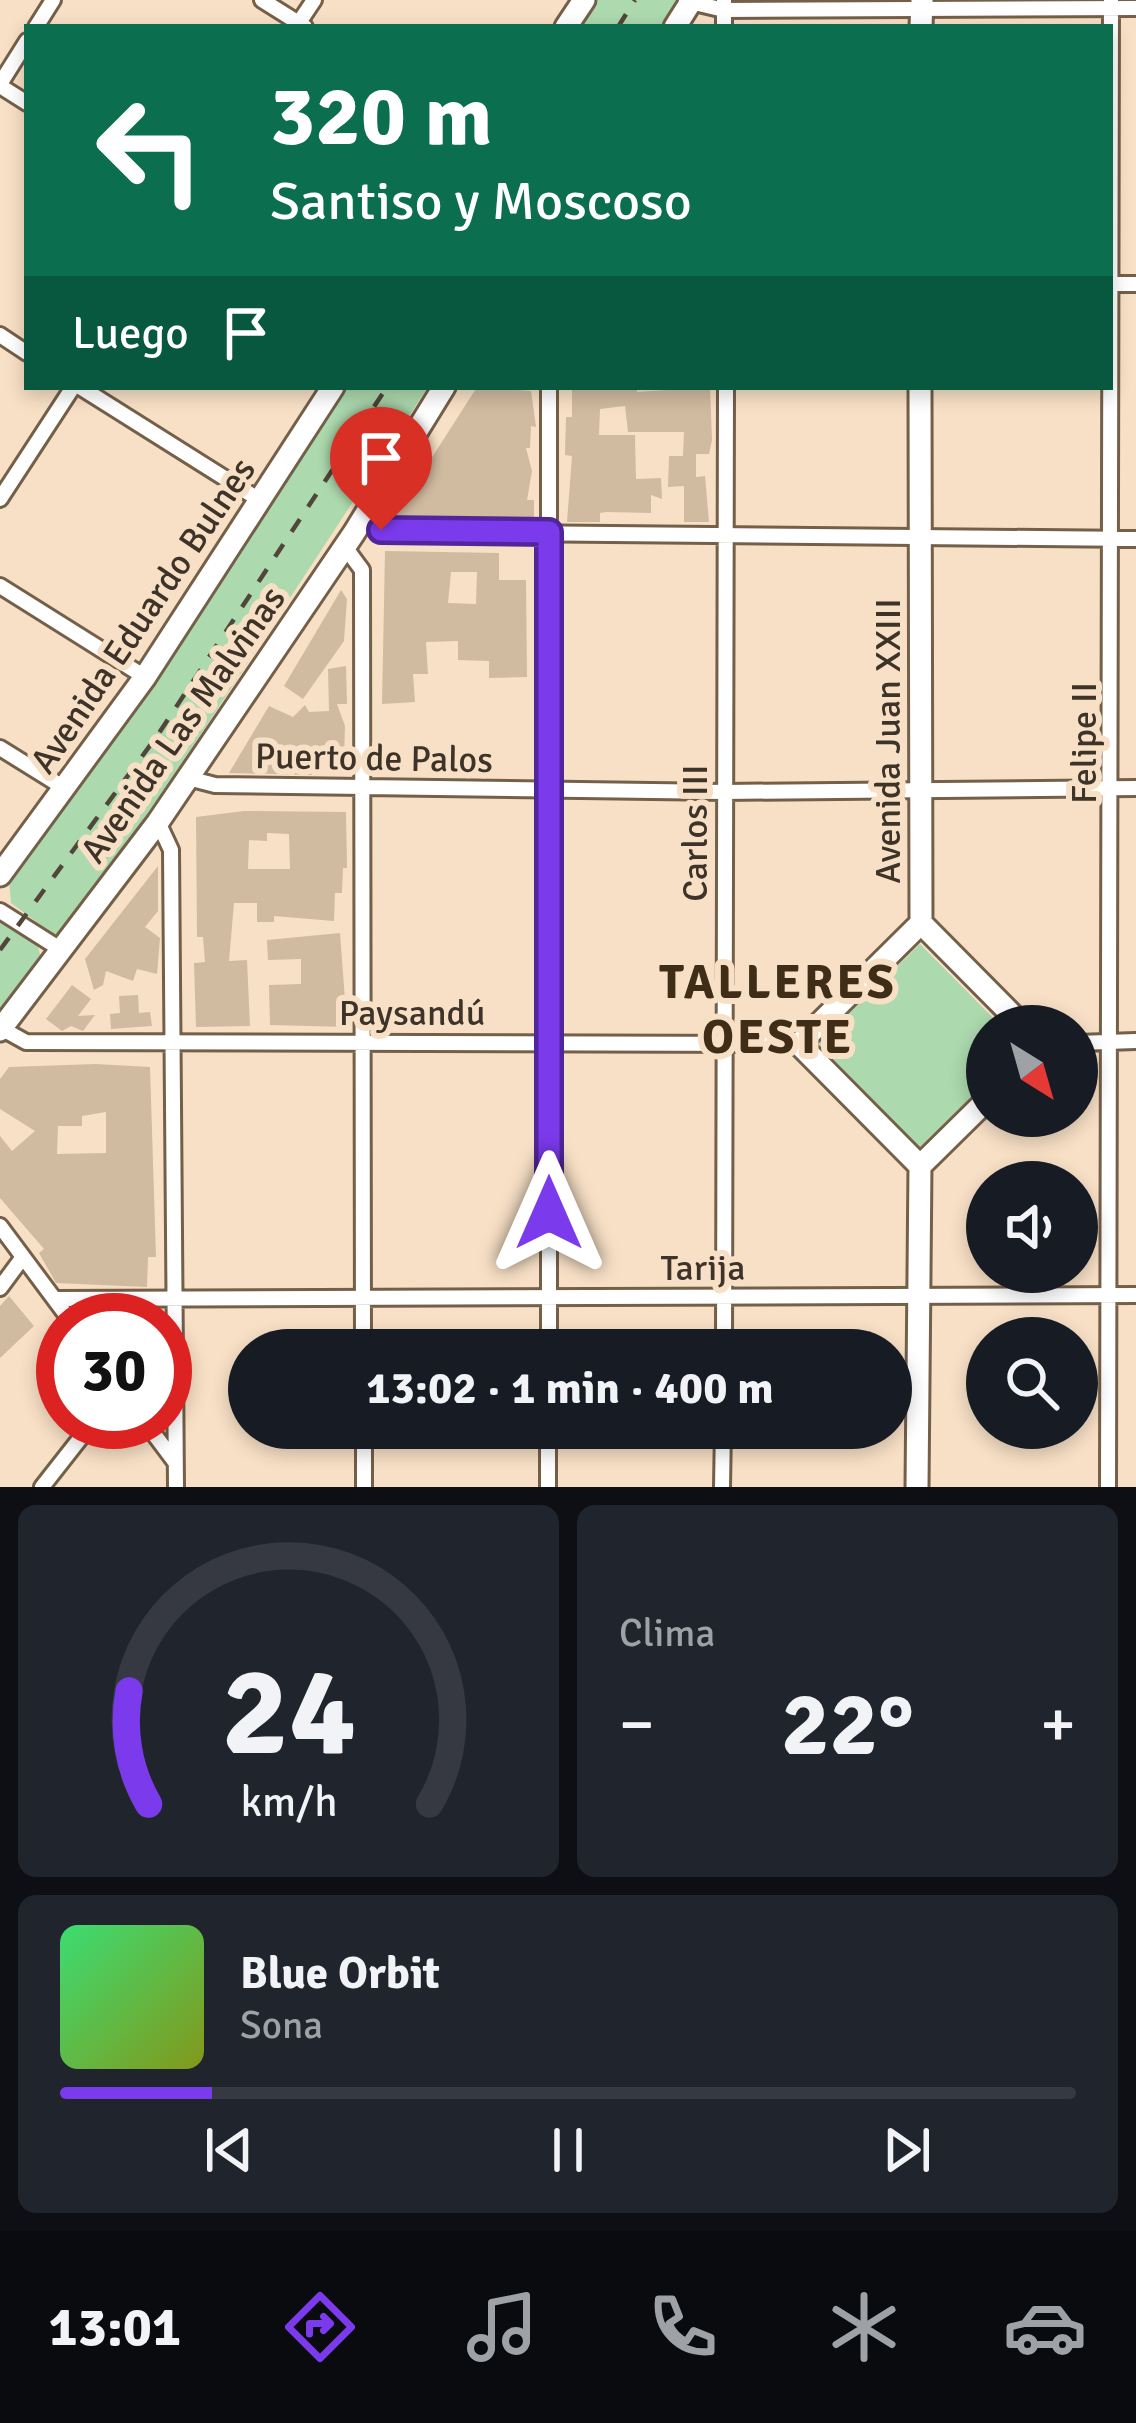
<!DOCTYPE html>
<html lang="es">
<head>
<meta charset="utf-8">
<style>
	body { margin:0; font-family:Signika,sans-serif; background:#20242c; color:#f1f3f6; height:100vh; display:flex; flex-direction:column; font-size:45px; white-space:nowrap }
	* { box-sizing:border-box; margin:0 }
	p { font-size:39px; color:#9ea1a6 }
	.icon { flex:none; width:66px; height:66px; fill:none; stroke:currentColor; stroke-width:2; stroke-linecap:round; stroke-linejoin:round }
	.map { position:relative; height:1487px; overflow:hidden }
	.drawer { display:flex; flex-direction:column; gap:18px; padding:18px; background:#0d0f14; flex:1 }
	.drawer>* { flex:none }
	.hud { position:absolute; left:24px; top:24px; width:1089px; height:366px; border-radius:0px; box-shadow:0 6px 18px #0003; background:#0b6e4f; color:#fff; overflow:hidden }
	.needle { width:78px; rotate:143deg }
	.controls { position:absolute; left:966px; top:1005px; display:grid; gap:24px }
	.controls a { display:grid; place-items:center; width:132px; height:132px; border-radius:50%; background:#171b24; box-shadow:0 6px 18px #0003; font-size:60px }
	.speed { position:absolute; left:36px; top:1293px; display:flex; gap:24px; font-size:60px; font-weight:700; text-align:center }
	.speed>* { display:grid; place-content:center; width:156px; height:156px; border-radius:50%; background:#171b24; box-shadow:0 6px 18px #0003; line-height:1 }
	.speed .limit { border:18px solid #d22; background:#fff; color:#111 }
	.pin { position:absolute; display:grid; place-items:center; width:102px; height:102px; color:#fff; margin:-123px -51px; border-radius:50% 50% 50% 0; rotate:-45deg; box-shadow:0 0 12px #0007 }
	.pin .icon { rotate:45deg }
	.me { position:absolute; width:132px; margin:-66px; rotate:0deg; stroke-linejoin:round; filter:drop-shadow(0 0 9px #0008) }
	.turn { display:flex; align-items:center; gap:42px; height:252px; padding:0 48px; font-size:54px }
	.turn .icon { width:156px; height:156px; stroke-width:2.5 }
	.turn b { display:block; font-size:84px; line-height:102px }
	.then { display:flex; align-items:center; height:114px; padding:0 48px; background:#0003; gap:24px; font-size:45px }
	.big { font-size:90px; font-weight:800; line-height:1.1 }
	.drawer .tile { flex:1; display:flex; flex-direction:column; justify-content:center; gap:18px; min-width:0; padding:0 42px; border-radius:18px; background:#20242c }
	.drawer .dial { align-items:center; gap:0 }
	.dial svg { height:312px; overflow:visible; fill:none; stroke:#363941; stroke-width:7; stroke-linecap:round; text-anchor:middle }
	.dial text { fill:#f1f3f6; stroke:none }
	.song { display:flex; align-items:center; gap:36px }
	.cover { width:144px; height:144px; border-radius:18px; background:linear-gradient(135deg,hsl(140 70% 55%),hsl(70 70% 35%)) }
	.played { height:12px; border-radius:6px; background:linear-gradient(90deg,#7c3aed 15%,#363941 15%) }
	.keys { display:flex; justify-content:space-around; direction:ltr }
	.heat { display:flex; justify-content:space-between; align-items:center; font-size:66px; direction:ltr }
	.drawer .tiles { flex:1; display:grid; gap:18px; grid-template-columns:1fr 1fr }
	.tile:last-child { grid-column:span 2 }
	.trip { position:absolute; left:228px; top:1329px; width:684px; height:120px; border-radius:60px; background:#171b24; box-shadow:0 6px 18px #0003; font-weight:800; line-height:120px; text-align:center }
	.tabs { display:flex; height:192px; justify-content:space-around; align-items:center; background:#090b0e; color:#9ea1a6 }
	.tabs .icon { width:84px; height:84px }
	.tabs .active { color:#7c3aed }
	.tabs b { font-size:54px; color:#f1f3f6 }
	.map>svg:first-child { display:block }
</style>
</head>
<body>
<div class="map">
<svg width="1136" height="1487" viewBox="0 0 1136 1487">
	<rect width="100%" height="100%" fill="#f8e0c6"/>
	<path fill="#acd9ae" d="M598,0h80l-17,27h-80z
		M347,387h81l-261,399 -103,144 -10,5 -43,-32 -2,-22 138,-185z
		M0,921l38,25 3,13 -41,53z
		M920,944l81,82h-14v56l-67,66 -102,-104z"/>
	<path fill="#d0baa0" fill-rule="evenodd" d="M477,387l54,4 5,36 -5,-1 -1,22h-4l6,23 -5,29h7v20h-142z
		M572,387h65v5l73,-5 2,53 -3,14h-13v23l9,-1 4,46h-25v-36l-16,1 1,-31h14l1,-24h-56l-3,-26 -25,3 -1,26h36l1,44 25,-1 1,21 -11,-4v18l-45,-1 -6,1v9h-33l5,-66 -7,-1 1,-38h6z
		M385,551l114,2v27h27l1,97 -38,1v-17l-31,-1v-19l-32,1 2,32h-15l2,28 -33,2zM451,572h26l-1,32 -28,-1z
		M341,590l6,9 -3,42 -41,58 -19,-13z
		M346,666l1,38h-10l8,22 -1,34 -17,-1 -1,12h-14v4l-83,-2 40,-67 24,11 12,-12 4,7 20,-1 -1,-42z
		M244,811l102,1 1,56h-4l-1,25h-7l-1,28 -60,-5v6h-17v-19h-23l-5,58 18,-1 3,66 -54,1 -2,-64 11,-1 -2,-25h-6l-1,-120zM267,833l22,1 1,35h-42l1,-29 18,1z
		M158,866v45l-13,16 15,11 -3,36 -20,-5 -4,12 -27,-10 -3,14 -9,5 -9,-31z
		M340,933l7,94 -77,-2 -1,-40 32,-1v-25l-33,1 -1,-20z
		M72,985l19,14 -13,17 17,-1 -12,16 -12,-5 -9,5 -16,-12z
		M138,995l1,18 11,-1 2,14 -41,3 -1,-15 10,-1 -1,-17z
		M96,1064l54,3 6,190h-8l-1,30 -91,-4 -17,-30 5,-4 -44,-51v-62l12,15 23,-20 -35,-22v-30l9,-12zM106,1112v41l-49,1 1,-28h24v-10z
		M9,1296l25,30 -34,32v-52z"/>
	<g fill="none" stroke-linecap="round" stroke-linejoin="round">
		<defs>
			<path id="street" d="M262,0l43,27
				M724,0v27
				M686,1l38,9 412,-2
				M36,27l17,-27
				M296,27l18,-27
				M0,84l27,-43
				M0,86l27,17
				M1110,284h26
				M0,335l27,18
				M80,387l181,114
				M0,499l73,-112
				M361,523l34,9 741,7
				M345,547l17,23 1,780
				M0,586l145,91
				M0,748l66,41
				M188,778l27,7 509,7 412,-4
				M158,822l13,28 5,637
				M0,911l60,38
				M1,1028l25,14 773,2
				M1077,1043l59,-2
				M0,1226l70,94
				M0,1288l23,-31
				M55,1299l1081,-4
				M549,1350v-963
				M724,1350l2,-963
				M145,1422l30,40
				M364,1428v59
				M42,1487l51,-65
				M548,1487v-59
				M722,1487l1,-59
				M1108,1487l3,-1487"/>
			<path id="secondary" d="M566,27l18,-27
				M675,27l17,-27
				M921,27l1,-27
				M920,387l1,536 -122,121 121,122
				M0,875l145,-198 188,-290
				M921,923l102,103
				M0,1030l158,-208 196,-289 90,-146
				M917,1487l3,-321 67,-66"/>
		</defs>
		<use href="#street" stroke="#745f48" stroke-width="20"/>
		<use href="#secondary" stroke="#745f48" stroke-width="27"/>
		<use href="#street" stroke="#fff" stroke-width="14"/>
		<use href="#secondary" stroke="#fff" stroke-width="21"/>
		<path stroke="#52463a" stroke-width="4.5" stroke-dasharray="15 15" stroke-linecap="butt" d="M618,27l17,-27
			M0,950l157,-214 230,-349"/>
	</g>
	<g fill="none" stroke-linecap="round" stroke-linejoin="round">
		<defs>
			<path id="route" d="M381,530l168,2v681"/>
		</defs>
		<use href="#route" stroke="#51269a" stroke-width="30"/>
		<use href="#route" stroke="#7c3aed" stroke-width="21"/>
	</g>
	<g text-anchor="middle" stroke-width="12" stroke-linejoin="round" paint-order="stroke">
		<g font-size="36" fill="#3d3329" stroke="#f8e0c6">
			<text transform="translate(142 615) rotate(-56)" y="13">Avenida Eduardo Bulnes</text>
			<text transform="translate(182 724) rotate(-55)" y="13">Avenida Las Malvinas</text>
			<text transform="translate(887 741) rotate(-90)" y="13">Avenida Juan XXIII</text>
			<text transform="translate(1083 743) rotate(-90)" y="13">Felipe II</text>
			<text transform="translate(374 757) rotate(1)" y="13">Puerto de Palos</text>
			<text transform="translate(694 833) rotate(-90)" y="13">Carlos III</text>
			<text x="412" y="1025">Paysandú</text>
			<text x="703" y="1280">Tarija</text>
		</g>
		<g font-size="48" font-weight="bold" letter-spacing="3" fill="#3f2d17" stroke="#f8e0c6">
			<text x="778" y="998">TALLERES<tspan x="778" dy="55">OESTE</tspan></text>
		</g>
	</g>
</svg>
<div class="controls">
<a><svg class="needle" viewBox="-14 -14 28 28"><path d="M0-13l5 13h-10z" fill="#e53935"/><path d="M0 13l5-13h-10z" fill="#9ea1a6"/></svg></a>
<a><svg class="icon" aria-label="sound" viewBox="0 0 24 24"><path d="M4 9h4l5-4v14l-5-4H4zM17 9q2 3 0 6"/></svg></a>
<a><svg class="icon" aria-label="search" viewBox="0 0 24 24"><circle cx="10" cy="10" r="6"/><path d="M15 15l6 6"/></svg></a>
</div>
<div class="speed"><div class="limit">30</div></div>
<div class="pin" style="left:381px;top:530px;background:#d93025"><svg class="icon" aria-label="arrive" viewBox="0 0 24 24"><path d="M6 21V4h12l-3 4 3 4H6"/></svg></div>
<svg class="me" style="left:549px;top:1213px" viewBox="-20 -20 40 40"><path d="M0-17L14 15 0 8-14 15z" fill="#7c3aed" stroke="#fff" stroke-width="4"/></svg>
<div class="trip">13:02 · 1 min · 400 m</div>
<div class="hud">
<div class="turn"><svg class="icon" aria-label="left" viewBox="0 0 24 24"><path d="M17 20v-9H6M10 6l-5 5 5 5"/></svg><div><b>320 m</b>Santiso y Moscoso</div></div>
<div class="then">Luego<svg class="icon" aria-label="arrive" viewBox="0 0 24 24"><path d="M6 21V4h12l-3 4 3 4H6"/></svg></div>
</div>
</div>
<section class="drawer">
<div class="tiles">
<div class="tile dial"><svg viewBox="0 0 100 80">
<path d="M14 69A42 42 0 1 1 86 69"/>
<path d="M14 69A42 42 0 0 1 9 40" stroke="#7c3aed"/>
<text x="50" y="56" font-size="32" font-weight="700">24</text>
<text x="50" y="72" font-size="11">km/h</text>
</svg></div>
<div class="tile"><p>Clima</p>
<div class="heat"><a>−</a><b class="big">22°</b><a>+</a></div>
</div>
<div class="tile">
<div class="song"><i class="cover"></i><div><b>Blue Orbit</b><p>Sona</p></div></div>
<div class="played"></div>
<div class="keys"><svg class="icon" aria-label="previous" viewBox="0 0 24 24"><path d="M18 5L8 12l10 7zM5 5v14"/></svg><svg class="icon" aria-label="pause" viewBox="0 0 24 24"><path d="M8 5v14M16 5v14"/></svg><svg class="icon" aria-label="next" viewBox="0 0 24 24"><path d="M6 5l10 7-10 7zM19 5v14"/></svg></div>
</div>
</div>
</section>
<nav class="tabs">
<b>13:01</b>
<svg class="icon active" aria-label="directions" viewBox="0 0 24 24"><path d="M12 3l9 9-9 9-9-9zM9 14v-3h6M13 9l2 2-2 2"/></svg>
<svg class="icon" aria-label="music" viewBox="0 0 24 24"><path d="M9 18V5l10-2v13"/><circle cx="6" cy="18" r="3"/><circle cx="16" cy="16" r="3"/></svg>
<svg class="icon" aria-label="phone" viewBox="0 0 24 24"><path d="M5 4h4l2 5-3 2q2 4 5 5l2-3 5 2v4C11 20 4 13 5 4z"/></svg>
<svg class="icon" aria-label="climate" viewBox="0 0 24 24"><path d="M12 3v18M4 7l16 10M4 17L20 7"/></svg>
<svg class="icon" aria-label="car" viewBox="0 0 24 24"><path d="M5 17H2v-5l4-1 3-4h7l3 4 3 1v5h-3M9 17h6M6 11h13"/><circle cx="7" cy="17" r="2"/><circle cx="17" cy="17" r="2"/></svg>
</nav>
</body>
</html>
